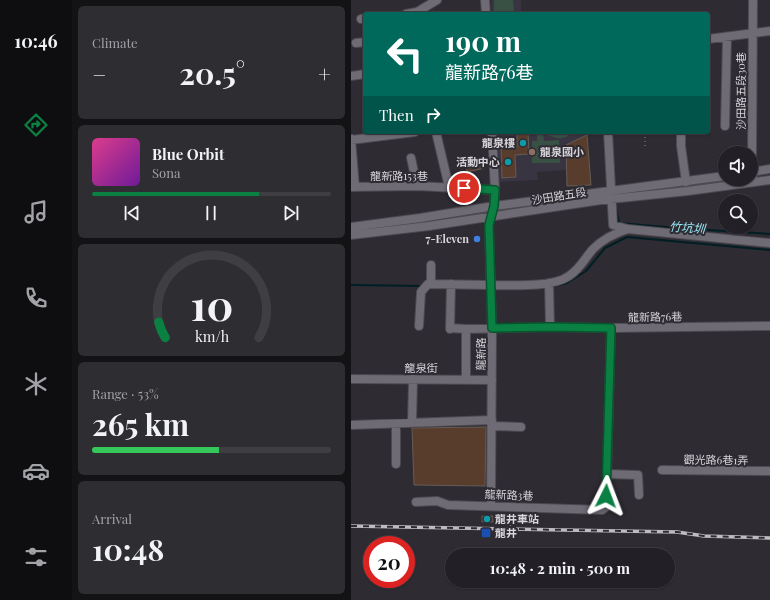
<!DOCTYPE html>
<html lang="en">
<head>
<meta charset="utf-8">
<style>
	body { margin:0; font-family:"Playfair Display","Noto Sans TC",serif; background:#2e2d32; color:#f1f3f6; height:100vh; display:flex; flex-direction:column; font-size:15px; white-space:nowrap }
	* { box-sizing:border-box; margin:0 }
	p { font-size:13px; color:#a2a3a7 }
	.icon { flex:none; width:22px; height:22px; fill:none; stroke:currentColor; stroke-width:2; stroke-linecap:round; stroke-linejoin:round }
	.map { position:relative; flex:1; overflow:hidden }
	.drawer { display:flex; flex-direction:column; gap:6px; padding:6px; background:#131215; width:279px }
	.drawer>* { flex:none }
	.top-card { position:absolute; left:12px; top:12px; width:347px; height:122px; border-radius:4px; box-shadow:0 1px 3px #0004,0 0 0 1px #3f3e43; background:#00695c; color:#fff; overflow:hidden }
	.tools { position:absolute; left:367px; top:146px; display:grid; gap:8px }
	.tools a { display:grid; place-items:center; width:40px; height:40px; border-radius:50%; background:#222026; box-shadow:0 1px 3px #0004,0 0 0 1px #3f3e43; font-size:20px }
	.speed { position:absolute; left:12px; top:536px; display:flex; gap:8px; font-size:20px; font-weight:700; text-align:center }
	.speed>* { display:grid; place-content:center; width:52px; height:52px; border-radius:50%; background:#222026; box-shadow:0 1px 3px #0004,0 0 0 1px #3f3e43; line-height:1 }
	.speed .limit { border:6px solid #d22; background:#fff; color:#111 }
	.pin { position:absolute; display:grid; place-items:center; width:34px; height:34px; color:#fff; margin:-17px; border:2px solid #fff; border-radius:50%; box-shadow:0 1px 4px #0007 }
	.me { position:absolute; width:44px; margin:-22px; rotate:3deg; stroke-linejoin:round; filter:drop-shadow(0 0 3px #0008) }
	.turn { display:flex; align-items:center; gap:14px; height:84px; padding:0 16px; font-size:18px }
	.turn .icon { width:52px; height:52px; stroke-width:2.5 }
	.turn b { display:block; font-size:28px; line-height:34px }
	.then { display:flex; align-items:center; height:38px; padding:0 16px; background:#0003; gap:8px; font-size:15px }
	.big { font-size:30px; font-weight:700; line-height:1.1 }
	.drawer .tile { flex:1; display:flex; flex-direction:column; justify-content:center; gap:6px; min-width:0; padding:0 14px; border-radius:6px; background:#2e2d32 }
	.drawer .dial { align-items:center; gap:0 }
	.dial svg { height:104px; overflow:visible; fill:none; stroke:#3f3e43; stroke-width:7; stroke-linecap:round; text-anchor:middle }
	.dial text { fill:#f1f3f6; stroke:none }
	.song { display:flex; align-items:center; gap:12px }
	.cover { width:48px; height:48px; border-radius:6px; background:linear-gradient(135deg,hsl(330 70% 55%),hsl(280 70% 35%)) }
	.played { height:4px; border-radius:2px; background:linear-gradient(90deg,#0b8043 70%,#3f3e43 70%) }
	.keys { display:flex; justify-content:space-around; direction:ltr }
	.heat { display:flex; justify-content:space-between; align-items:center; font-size:22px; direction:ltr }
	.charge { height:6px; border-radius:3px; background:linear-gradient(90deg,#34c759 53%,#3f3e43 0) }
	.trip { position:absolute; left:94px; top:548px; width:230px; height:40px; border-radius:20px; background:#222026; box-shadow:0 1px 3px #0004,0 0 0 1px #3f3e43; font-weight:700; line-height:40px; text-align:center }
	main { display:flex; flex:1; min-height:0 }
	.tab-bar { display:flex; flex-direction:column; width:72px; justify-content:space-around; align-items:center; background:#0e0d0f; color:#a2a3a7 }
	.tab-bar .icon { width:28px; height:28px }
	.tab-bar .on { color:#0b8043 }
	.tab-bar b { font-size:18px; color:#f1f3f6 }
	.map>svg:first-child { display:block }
</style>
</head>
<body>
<main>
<nav class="tab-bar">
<b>10:46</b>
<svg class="icon on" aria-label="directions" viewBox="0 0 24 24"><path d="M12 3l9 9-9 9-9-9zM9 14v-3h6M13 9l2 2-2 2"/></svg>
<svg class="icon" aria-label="music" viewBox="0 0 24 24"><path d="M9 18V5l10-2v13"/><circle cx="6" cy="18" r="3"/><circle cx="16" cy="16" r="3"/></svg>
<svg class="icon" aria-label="phone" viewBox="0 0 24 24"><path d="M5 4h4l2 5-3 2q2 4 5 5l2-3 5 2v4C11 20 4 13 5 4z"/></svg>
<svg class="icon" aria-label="climate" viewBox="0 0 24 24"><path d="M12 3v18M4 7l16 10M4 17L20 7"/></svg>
<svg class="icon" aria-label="car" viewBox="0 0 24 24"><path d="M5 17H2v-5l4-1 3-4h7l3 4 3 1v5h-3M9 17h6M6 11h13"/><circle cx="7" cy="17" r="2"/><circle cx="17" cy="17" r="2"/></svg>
<svg class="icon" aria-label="filters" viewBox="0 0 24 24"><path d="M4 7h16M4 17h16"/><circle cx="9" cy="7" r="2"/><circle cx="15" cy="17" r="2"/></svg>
</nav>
<section class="drawer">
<div class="tile"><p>Climate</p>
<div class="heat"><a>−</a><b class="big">20.5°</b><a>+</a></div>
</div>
<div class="tile">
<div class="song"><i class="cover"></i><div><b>Blue Orbit</b><p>Sona</p></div></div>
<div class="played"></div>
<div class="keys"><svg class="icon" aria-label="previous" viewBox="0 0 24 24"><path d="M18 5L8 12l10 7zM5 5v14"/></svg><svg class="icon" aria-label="pause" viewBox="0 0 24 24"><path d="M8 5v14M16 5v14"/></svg><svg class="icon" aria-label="next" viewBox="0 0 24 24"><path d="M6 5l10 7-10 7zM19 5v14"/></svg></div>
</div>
<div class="tile dial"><svg viewBox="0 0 100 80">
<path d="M14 69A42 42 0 1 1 86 69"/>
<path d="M14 69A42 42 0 0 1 9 57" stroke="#0b8043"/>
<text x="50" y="56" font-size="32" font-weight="700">10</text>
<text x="50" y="72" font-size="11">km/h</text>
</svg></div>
<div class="tile"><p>Range · 53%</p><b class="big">265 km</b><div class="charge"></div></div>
<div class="tile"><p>Arrival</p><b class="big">10:48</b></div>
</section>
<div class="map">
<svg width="419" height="600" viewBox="0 0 419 600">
	<rect width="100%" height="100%" fill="#2e2b33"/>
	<path fill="#393441" d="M140,0h30v14h-29z
		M146,132h100l-31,13v25l-29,2 1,8 -39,2z"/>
	<path fill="#395045" d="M143,0h19l1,14h-20z
		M186,132h36c-10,10 -19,6 -30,1l1,8 15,-1 1,23h-28v-22h5z"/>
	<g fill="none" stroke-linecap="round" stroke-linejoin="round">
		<path stroke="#001e24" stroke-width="2" d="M265,208l3,15 58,5 93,6
			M0,285l72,1
			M200,287l16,-4 19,-12 19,-23 22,-11 143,13"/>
	</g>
	<path fill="#593d2c" stroke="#655c56" d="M166,132h11l1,22 -14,1 1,22 -14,1 -1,-31h16z
		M236,135l4,50 -24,1 -1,-41z
		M131,157l3,11 -18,4 -2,-11z
		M135,427l-1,59 -71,-1 -2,-57z
		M131,516h11v6h-11z
		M153,517h6v5h-6z"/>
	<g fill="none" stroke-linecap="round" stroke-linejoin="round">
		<defs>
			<path id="minor" d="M134,0l1,14
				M402,0l-1,156 1,26
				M55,14l11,-2 20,-12
				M10,19l4,-1
				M357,39l62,-8
				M5,43l9,-1
				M0,76l14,-2
				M374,126l2,-89
				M85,132l13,55
				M257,132l5,93 15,4 142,14
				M330,132v14l5,36
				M0,139l4,48
				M0,140l64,-8
				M60,158l6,28
				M400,172l19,-3
				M0,187l66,-1 78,4
				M0,227l69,-9 74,-12 231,-30
				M0,235l78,-9 172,-26 87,-9 82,-11
				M80,265v19
				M198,283l1,44
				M139,285c21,0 62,3 79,-9 11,-7 16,-18 24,-27 10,-10 22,-16 35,-20
				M68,326l2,-34 7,-8 62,1
				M99,328l16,1 84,-2 61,1 159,-2
				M99,329l1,-45
				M0,379l141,1
				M115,380v-51
				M61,423l1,-44
				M45,424v40
				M0,425l141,-5
				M141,426l29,1
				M311,470l108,1
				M256,474l31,1 1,20
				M65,502l21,-1 11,4 154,5 4,-3 5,-179
				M140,506l1,-178 -3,-103 5,-19 1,-16 -3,-58"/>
		</defs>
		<use href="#minor" stroke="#4c4950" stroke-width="10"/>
		<path stroke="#8a888e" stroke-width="1" stroke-dasharray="1 3" stroke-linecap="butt" d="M70,132l4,2 5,-1
			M294,146v-14
			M146,519l14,1
			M146,534h13"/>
		<use href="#minor" stroke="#6e6b74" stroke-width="8"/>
		<defs>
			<path id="rail" d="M0,526l326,6 27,4 66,2"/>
		</defs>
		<use href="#rail" stroke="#bebcc1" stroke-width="3.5"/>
		<use href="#rail" stroke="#2e2b33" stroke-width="2" stroke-dasharray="6" stroke-linecap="butt"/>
		<path stroke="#8a888e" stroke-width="1" stroke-dasharray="1 3" stroke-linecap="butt" d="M159,534l1,-14"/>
	</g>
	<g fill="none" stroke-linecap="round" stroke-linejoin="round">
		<defs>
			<path id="route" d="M113,188l31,2 -1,16 -5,19 3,103 58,-1 61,1 -5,168"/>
		</defs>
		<use href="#route" stroke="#07532c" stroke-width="10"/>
		<use href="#route" stroke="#0b8043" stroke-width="7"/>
	</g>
	<g fill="#0f9aa8" stroke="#2e2b33" stroke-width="1.5">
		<circle cx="172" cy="143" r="4"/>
		<circle cx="157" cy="162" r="4"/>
		<circle cx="136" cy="519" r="4"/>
	</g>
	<circle fill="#8d6e63" stroke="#2e2b33" stroke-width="1.5" cx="181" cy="152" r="4"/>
	<circle fill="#3f7fe0" stroke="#2e2b33" stroke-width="1.5" cx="126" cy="239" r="4"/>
	<rect fill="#1a4fb4" stroke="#2e2b33" stroke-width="1.5" x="130" y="528" width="10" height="10" rx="2"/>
	<g text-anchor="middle" stroke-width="4" stroke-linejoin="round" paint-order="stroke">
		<g font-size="11" fill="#d7d5da" stroke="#2e2b33">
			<text transform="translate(390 91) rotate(-90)" y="4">沙田路五段30巷</text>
			<text x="48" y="180">龍新路153巷</text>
			<text transform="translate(208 196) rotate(-9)" y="4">沙田路五段</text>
			<text transform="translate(304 317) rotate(-1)" y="4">龍新路76巷</text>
			<text transform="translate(130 354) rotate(-89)" y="4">龍新路</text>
			<text x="70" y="372">龍泉街</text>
			<text transform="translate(365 460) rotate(1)" y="4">觀光路6巷1弄</text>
			<text transform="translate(158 495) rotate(2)" y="4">龍新路3巷</text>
		</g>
		<g font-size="11" font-weight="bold" fill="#d7d5da" stroke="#2e2b33" text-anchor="end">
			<text x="164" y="147">龍泉樓</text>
			<text x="189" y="156" text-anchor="start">龍泉國小</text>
			<text x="149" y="166">活動中心</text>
			<text x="118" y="243">7-Eleven</text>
			<text x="144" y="523" text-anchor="start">龍井車站</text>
			<text x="144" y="537" text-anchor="start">龍井</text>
		</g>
		<g font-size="12" font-style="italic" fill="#9ae7f6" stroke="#2e2b33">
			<text transform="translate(336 228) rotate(4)" y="4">竹坑圳</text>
		</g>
	</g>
</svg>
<div class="tools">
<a><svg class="icon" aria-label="sound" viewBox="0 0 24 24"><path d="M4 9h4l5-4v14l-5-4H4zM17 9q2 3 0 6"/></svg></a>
<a><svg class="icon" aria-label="search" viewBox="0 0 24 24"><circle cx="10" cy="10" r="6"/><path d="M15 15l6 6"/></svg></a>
</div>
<div class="speed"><div class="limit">20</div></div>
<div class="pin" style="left:113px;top:188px;background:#d93025"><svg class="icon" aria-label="arrive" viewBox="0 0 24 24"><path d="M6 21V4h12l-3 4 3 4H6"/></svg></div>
<svg class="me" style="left:255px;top:496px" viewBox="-20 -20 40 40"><path d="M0-17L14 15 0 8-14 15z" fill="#0b8043" stroke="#fff" stroke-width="4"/></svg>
<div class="trip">10:48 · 2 min · 500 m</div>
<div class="top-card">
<div class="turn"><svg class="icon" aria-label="left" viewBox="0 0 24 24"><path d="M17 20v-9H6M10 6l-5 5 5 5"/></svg><div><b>190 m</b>龍新路76巷</div></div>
<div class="then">Then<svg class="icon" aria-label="right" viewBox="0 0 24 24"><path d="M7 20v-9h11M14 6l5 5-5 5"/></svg></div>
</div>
</div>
</main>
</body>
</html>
